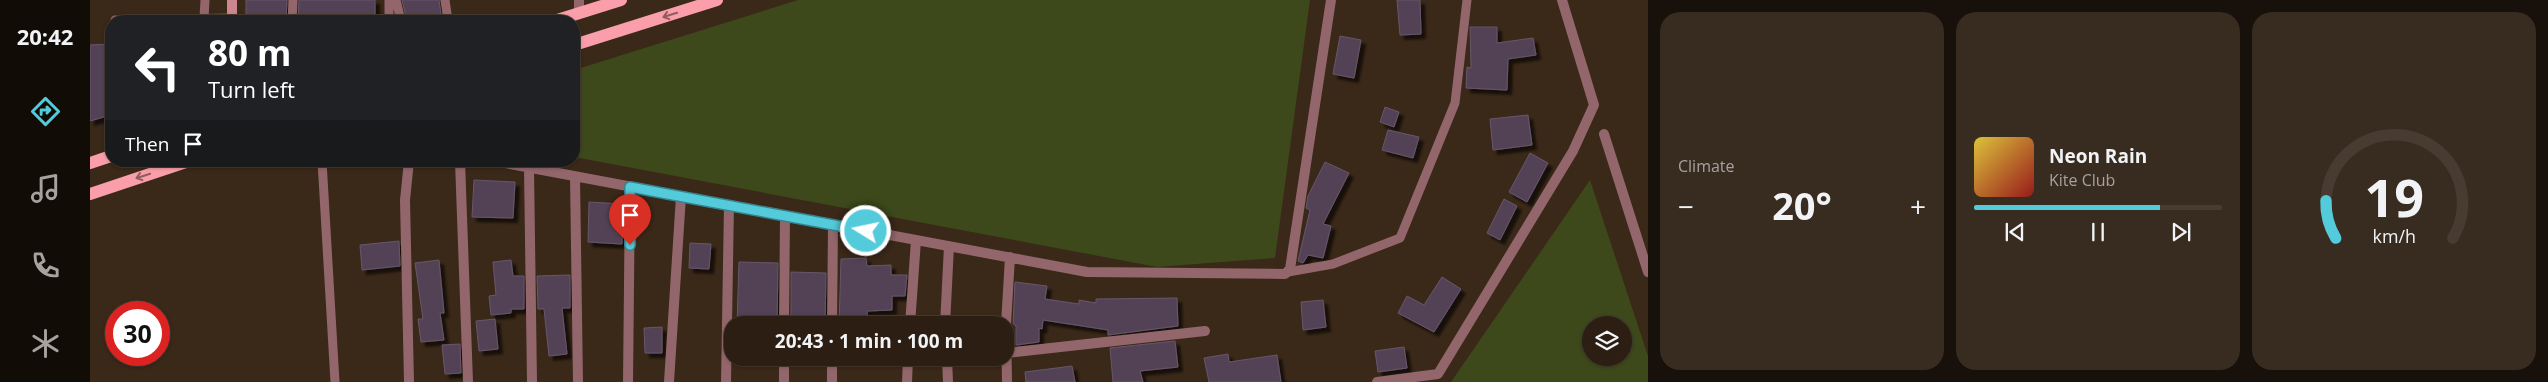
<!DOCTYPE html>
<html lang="en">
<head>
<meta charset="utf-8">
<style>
	body { margin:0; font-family:"Open Sans",sans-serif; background:#382b20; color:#f1f3f6; height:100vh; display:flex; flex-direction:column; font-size:19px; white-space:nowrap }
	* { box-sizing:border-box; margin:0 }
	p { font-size:16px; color:#a6a29f }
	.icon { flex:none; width:28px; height:28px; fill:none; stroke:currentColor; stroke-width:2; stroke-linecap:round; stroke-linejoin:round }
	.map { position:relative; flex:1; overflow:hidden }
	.sheet { display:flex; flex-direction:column; gap:12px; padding:12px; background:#18100a; width:900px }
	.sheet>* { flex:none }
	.banner { position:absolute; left:15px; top:15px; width:475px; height:152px; border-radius:20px; box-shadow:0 1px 4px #0004,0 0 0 1px #483c32; background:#202124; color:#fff; overflow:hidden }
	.fabs { position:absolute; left:1492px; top:316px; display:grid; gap:10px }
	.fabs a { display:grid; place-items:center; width:50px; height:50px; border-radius:50%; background:#2c1e12; box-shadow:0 1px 4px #0004,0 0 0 1px #483c32; font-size:25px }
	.speed { position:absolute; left:15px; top:301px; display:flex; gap:10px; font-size:25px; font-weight:700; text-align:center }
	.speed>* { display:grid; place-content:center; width:65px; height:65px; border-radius:50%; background:#2c1e12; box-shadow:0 1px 4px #0004,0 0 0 1px #483c32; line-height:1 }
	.speed .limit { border:8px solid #d22; background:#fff; color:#111 }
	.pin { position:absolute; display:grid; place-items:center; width:42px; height:42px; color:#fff; margin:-51px -21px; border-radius:50% 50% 50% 0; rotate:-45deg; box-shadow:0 0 5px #0007 }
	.pin .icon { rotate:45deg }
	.me { position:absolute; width:55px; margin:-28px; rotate:280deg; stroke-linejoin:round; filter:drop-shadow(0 0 4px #0008) }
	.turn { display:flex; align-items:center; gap:18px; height:105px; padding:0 20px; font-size:22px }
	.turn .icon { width:65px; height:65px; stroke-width:2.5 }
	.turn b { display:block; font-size:35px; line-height:42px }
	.then { display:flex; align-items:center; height:48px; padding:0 20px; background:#0003; gap:10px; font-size:19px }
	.big { font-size:38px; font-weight:700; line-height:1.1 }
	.sheet .card { flex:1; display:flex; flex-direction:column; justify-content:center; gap:8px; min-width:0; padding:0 18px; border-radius:20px; background:#382b20 }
	.sheet .dial { align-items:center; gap:0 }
	.dial svg { height:130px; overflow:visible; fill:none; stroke:#483c32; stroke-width:7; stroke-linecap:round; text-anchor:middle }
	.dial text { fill:#f1f3f6; stroke:none }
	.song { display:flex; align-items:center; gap:15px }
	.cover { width:60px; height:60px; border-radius:8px; background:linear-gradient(135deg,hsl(50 70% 55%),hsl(0 70% 35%)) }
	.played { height:5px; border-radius:2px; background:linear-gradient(90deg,#53cbda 75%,#483c32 75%) }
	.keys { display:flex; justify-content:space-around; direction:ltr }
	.heat { display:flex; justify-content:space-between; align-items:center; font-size:28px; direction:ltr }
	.sheet .tiles { flex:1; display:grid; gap:12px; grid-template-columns:repeat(3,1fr) }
	.trip { position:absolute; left:634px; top:316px; width:290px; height:50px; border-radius:20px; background:#2c1e12; box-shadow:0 1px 4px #0004,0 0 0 1px #483c32; font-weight:700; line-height:50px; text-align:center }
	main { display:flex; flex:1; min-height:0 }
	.dock { display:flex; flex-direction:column; width:90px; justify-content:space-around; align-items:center; background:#120c07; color:#a6a29f }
	.dock .icon { width:35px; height:35px }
	.dock .active { color:#53cbda }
	.dock b { font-size:22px; color:#f1f3f6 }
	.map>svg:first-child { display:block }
</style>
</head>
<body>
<main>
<nav class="dock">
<b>20:42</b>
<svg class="icon active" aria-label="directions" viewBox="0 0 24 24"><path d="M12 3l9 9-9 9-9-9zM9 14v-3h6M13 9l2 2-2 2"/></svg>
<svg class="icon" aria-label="music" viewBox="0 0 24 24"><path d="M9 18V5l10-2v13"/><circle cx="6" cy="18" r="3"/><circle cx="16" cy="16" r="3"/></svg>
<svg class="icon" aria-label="phone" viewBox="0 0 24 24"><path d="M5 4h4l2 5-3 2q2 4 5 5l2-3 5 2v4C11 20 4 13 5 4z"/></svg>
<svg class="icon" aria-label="climate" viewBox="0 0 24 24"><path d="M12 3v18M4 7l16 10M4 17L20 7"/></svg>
</nav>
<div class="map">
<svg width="1558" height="382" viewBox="0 0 1558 382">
	<defs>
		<filter id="shadow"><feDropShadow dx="4.5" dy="4.5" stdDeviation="1" flood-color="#0009"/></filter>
	</defs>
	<rect width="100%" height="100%" fill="#3a2818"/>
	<path fill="#3d481b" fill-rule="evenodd" d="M708,0h512l-35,258 -118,9 -583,-110v-87z
		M1500,180l58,176v26h-197zM1501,325h33v33h-33z"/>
	<path fill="#534357" stroke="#67566b" filter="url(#shadow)" d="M156,0h41l-1,21h-40z
		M209,0h76v16l-41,-1 -5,6h-31z
		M312,0h37l3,21h-35z
		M1307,0h23l1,34 -21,1z
		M1380,27h27v16l36,-5 3,17 -28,4 -1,31 -41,-2 1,-21 4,1z
		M1250,36l21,4 -7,38 -21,-4z
		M21,44v71l-21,6v-76z
		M1295,107l14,5 -5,15 -14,-5z
		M1438,115l4,30 -39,5 -3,-31z
		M1298,130l31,7 -6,21 -31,-8z
		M1440,153l18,10 -21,39 -18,-10z
		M1235,162l24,11 -26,51 8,2 -8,32 -15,-3 -5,8 -5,-2 12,-51 -4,-2 2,-12z
		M384,180l41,2 -2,36 -41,-1z
		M1414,199l13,7 -17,34 -13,-7z
		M499,202l34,2 -1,40 -34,-2z
		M309,241l1,25 -38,4 -2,-25z
		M600,243l21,1 -2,25 -20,-1z
		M776,258l1,8 24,-1v10h16l-2,21h-13v14l-25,1 1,13 -29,1 2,-66z
		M349,260l5,53h-4l4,27 -23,2 -3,-23h5l-8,-56z
		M421,260l2,16h11v33h-13v4l-20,2 -2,-19 7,-1 -3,-33z
		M649,262l39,1 -1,62h-40z
		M701,272l35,1 -1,52h-34z
		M480,275v33h-8l5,46 -18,2 -5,-47h-6l-1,-33z
		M1352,277l19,12 -27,43 -36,-19 9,-17 17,9z
		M925,282l32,4 -2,13 34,5v-4l17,3v-4l81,-1 1,28 -70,9v-5l-65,-10 -1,9 -3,-1v14l-23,3v-19l-3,-2z
		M1233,300l3,27 -23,3 -2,-28z
		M405,319l3,30 -19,2 -3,-30z
		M572,327v26h-17l-1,-25z
		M1085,341l3,26 -38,4 3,11h-30l-3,-34z
		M370,344l1,29 -16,1 -3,-29z
		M1314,347l3,21 -29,4 -3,-21z
		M1138,354l1,8 48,-7 4,27h-72l-5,-24z
		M982,366l3,16h-49l-1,-10z"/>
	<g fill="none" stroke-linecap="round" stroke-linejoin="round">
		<path stroke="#93666b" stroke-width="9" d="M299,0v21
			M306,0l5,21
			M355,0l3,21
			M114,18l1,-18
			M25,20l117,-2
			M202,21l1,-21
			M232,161l13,221
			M1198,272l45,-8 67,-26 55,-135 12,-103"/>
		<path stroke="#93666b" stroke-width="10" d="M489,0v13
			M1514,134l44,138
			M370,161l8,221
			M404,161l593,111 198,2 5,-5 41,-269
			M439,168l3,214
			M485,177l3,205
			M694,325l1,-109
			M742,325l1,-100
			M820,325l6,-85
			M855,325l4,-79
			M916,353l199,-22
			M857,358l1,24
			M319,382l-4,-182 4,-39
			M538,382l2,-195
			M579,382l12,-186
			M636,382l3,-177
			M694,382v-24
			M742,382v-24
			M817,382l1,-24
			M917,382l-1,-58 4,-67
			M1287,382l61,-8 135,-223 21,-46 -32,-105"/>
		<path stroke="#cc868f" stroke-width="10" d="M142,0v21"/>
		<path stroke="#f99eaa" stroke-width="12" d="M464,21l67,-21
			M484,45l143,-45
			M0,163l21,-7
			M0,194l99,-33"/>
	</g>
	<defs><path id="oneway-shaft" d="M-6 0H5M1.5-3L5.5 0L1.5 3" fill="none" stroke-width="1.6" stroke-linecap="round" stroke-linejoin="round" transform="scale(1.25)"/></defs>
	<g stroke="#905d5a">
		<use href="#oneway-shaft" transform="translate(580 15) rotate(163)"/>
		<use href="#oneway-shaft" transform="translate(53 176) rotate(162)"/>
	</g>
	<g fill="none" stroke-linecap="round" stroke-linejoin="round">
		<defs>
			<path id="route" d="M540,245v-58l236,44"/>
		</defs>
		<use href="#route" stroke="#36848e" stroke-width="12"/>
		<use href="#route" stroke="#53cbda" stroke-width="9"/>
	</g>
</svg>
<div class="fabs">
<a><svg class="icon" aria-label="layers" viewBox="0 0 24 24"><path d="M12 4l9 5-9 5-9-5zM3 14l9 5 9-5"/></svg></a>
</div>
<div class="speed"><div class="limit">30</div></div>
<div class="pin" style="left:540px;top:245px;background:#d93025"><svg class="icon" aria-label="arrive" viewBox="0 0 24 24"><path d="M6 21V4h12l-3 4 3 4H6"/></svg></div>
<svg class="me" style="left:776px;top:231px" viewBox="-20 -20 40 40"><circle r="17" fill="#53cbda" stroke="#fff" stroke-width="3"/><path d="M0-11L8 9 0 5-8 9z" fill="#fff"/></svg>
<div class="trip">20:43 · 1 min · 100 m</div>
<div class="banner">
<div class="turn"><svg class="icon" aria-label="left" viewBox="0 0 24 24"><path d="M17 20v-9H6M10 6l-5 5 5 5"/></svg><div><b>80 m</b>Turn left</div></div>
<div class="then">Then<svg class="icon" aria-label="arrive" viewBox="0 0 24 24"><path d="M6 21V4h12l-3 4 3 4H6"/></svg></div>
</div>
</div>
<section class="sheet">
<div class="tiles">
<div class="card"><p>Climate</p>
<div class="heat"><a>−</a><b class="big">20°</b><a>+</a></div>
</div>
<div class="card">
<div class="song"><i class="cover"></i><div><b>Neon Rain</b><p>Kite Club</p></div></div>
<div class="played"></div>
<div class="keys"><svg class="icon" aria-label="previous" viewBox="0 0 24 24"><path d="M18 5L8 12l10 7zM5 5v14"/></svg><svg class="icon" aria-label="pause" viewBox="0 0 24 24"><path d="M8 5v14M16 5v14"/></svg><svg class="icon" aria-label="next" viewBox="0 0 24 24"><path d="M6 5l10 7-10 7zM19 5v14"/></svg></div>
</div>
<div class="card dial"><svg viewBox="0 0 100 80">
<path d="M14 69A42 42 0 1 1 86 69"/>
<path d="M14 69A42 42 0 0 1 8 46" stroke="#53cbda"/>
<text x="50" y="56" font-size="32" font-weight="700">19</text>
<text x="50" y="72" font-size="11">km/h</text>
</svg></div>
</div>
</section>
</main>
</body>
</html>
